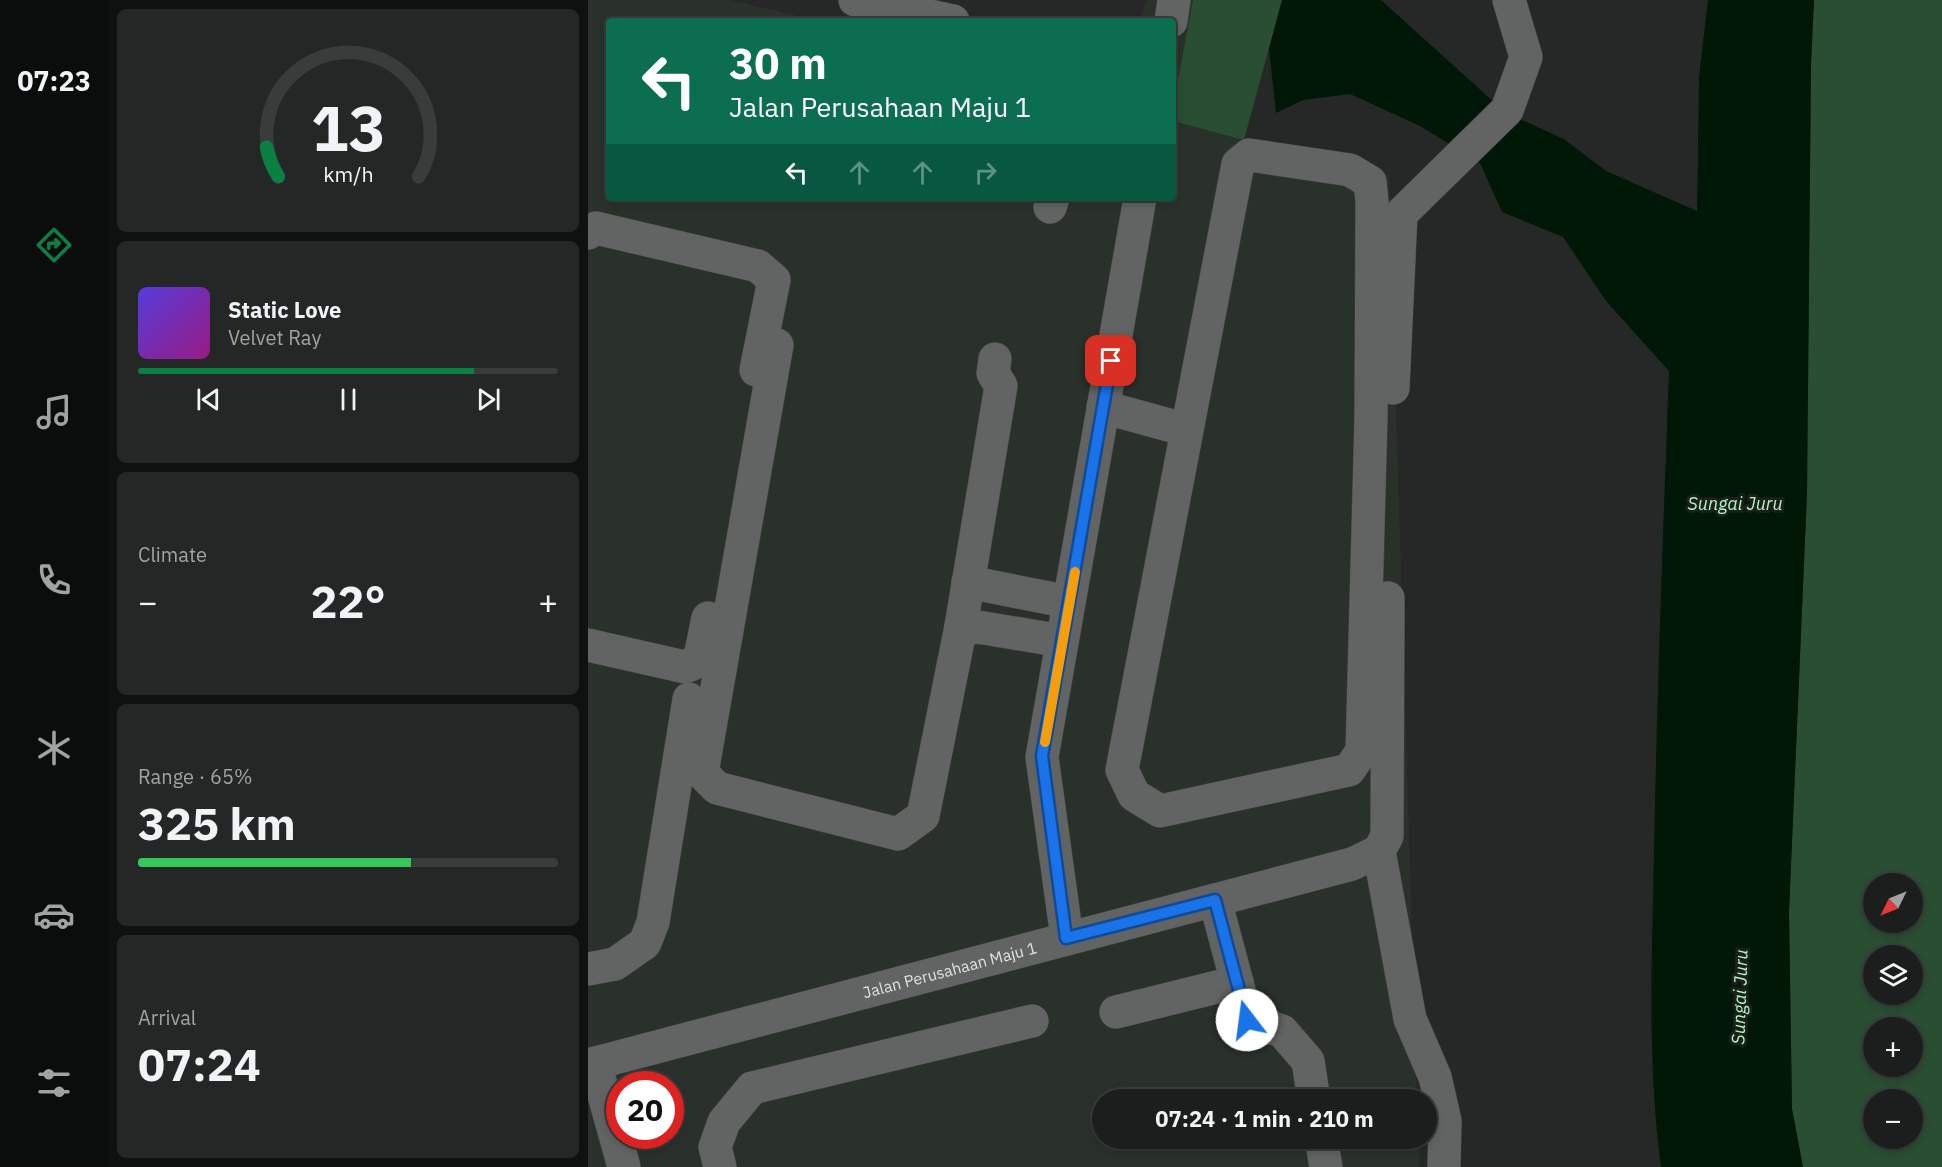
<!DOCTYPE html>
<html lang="en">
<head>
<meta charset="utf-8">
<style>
	body { margin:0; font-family:"IBM Plex Sans",sans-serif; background:#252726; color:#f1f3f6; height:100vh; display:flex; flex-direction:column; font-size:22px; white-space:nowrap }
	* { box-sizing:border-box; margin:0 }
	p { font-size:20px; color:#a0a2a4 }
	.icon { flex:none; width:33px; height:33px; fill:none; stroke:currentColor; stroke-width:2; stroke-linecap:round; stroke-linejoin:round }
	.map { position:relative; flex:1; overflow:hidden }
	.panel { display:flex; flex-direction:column; gap:9px; padding:9px; background:#0f1010; width:480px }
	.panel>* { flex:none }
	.banner { position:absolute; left:18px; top:18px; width:570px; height:183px; border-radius:6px; box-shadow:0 3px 9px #0003,0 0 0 2px #3a3c3b; background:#0b6e4f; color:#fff; overflow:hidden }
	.needle { width:39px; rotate:227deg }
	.buttons { position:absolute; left:1275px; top:873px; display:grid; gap:12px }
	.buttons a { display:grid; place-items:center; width:60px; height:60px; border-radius:50%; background:#1c1e1d; box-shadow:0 3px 9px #0003,0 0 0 2px #3a3c3b; font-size:30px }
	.speed { position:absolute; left:18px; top:1071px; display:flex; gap:12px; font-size:30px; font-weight:700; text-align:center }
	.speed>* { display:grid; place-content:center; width:78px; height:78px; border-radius:50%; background:#1c1e1d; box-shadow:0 3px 9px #0003,0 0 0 2px #3a3c3b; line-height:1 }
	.speed .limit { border:9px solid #d22; background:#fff; color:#111 }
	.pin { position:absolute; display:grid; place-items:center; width:51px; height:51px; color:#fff; margin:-26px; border-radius:12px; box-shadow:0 3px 9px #0006 }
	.me { position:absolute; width:66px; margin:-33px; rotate:345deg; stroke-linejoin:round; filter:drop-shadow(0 0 4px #0008) }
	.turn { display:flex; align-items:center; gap:21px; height:126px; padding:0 24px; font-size:27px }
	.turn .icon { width:78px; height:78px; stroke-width:2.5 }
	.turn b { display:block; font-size:42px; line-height:51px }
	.lanes { display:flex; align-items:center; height:57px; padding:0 24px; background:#0003; justify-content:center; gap:30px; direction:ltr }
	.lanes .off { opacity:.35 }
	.big { font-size:45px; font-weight:800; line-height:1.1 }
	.panel .card { flex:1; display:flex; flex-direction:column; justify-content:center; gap:9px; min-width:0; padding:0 21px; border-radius:9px; background:#252726 }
	.panel .dial { align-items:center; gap:0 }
	.dial svg { height:156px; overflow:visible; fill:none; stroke:#3a3c3b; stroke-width:7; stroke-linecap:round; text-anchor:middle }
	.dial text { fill:#f1f3f6; stroke:none }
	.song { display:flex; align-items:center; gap:18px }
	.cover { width:72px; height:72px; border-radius:9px; background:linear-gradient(135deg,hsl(250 70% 55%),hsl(310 70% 35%)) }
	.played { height:6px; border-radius:3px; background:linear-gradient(90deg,#0b8043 80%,#3a3c3b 80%) }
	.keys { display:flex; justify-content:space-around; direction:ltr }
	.heat { display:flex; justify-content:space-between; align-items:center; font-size:33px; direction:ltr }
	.charge { height:9px; border-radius:4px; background:linear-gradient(90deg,#34c759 65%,#3a3c3b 0) }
	.trip { position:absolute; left:504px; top:1089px; width:345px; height:60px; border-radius:30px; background:#1c1e1d; box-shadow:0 3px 9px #0003,0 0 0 2px #3a3c3b; font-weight:800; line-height:60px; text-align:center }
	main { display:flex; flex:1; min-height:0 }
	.tabs { display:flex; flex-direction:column; width:108px; justify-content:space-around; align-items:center; background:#0b0c0c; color:#a0a2a4 }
	.tabs .icon { width:42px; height:42px }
	.tabs .on { color:#0b8043 }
	.tabs b { font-size:27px; color:#f1f3f6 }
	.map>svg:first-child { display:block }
</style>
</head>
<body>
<main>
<nav class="tabs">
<b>07:23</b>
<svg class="icon on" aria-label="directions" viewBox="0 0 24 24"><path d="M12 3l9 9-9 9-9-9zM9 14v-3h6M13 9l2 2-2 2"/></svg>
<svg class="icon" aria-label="music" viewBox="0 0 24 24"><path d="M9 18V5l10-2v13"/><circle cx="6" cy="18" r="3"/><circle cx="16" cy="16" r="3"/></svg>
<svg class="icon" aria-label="phone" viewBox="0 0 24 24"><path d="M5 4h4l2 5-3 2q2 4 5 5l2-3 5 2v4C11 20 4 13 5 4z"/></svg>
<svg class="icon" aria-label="climate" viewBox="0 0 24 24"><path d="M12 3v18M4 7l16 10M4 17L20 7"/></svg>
<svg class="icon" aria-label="car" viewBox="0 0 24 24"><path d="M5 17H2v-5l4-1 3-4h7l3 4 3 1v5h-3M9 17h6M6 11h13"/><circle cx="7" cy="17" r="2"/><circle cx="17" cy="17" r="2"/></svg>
<svg class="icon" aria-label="filters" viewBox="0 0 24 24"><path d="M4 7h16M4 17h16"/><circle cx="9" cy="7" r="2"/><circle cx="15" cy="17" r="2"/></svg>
</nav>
<section class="panel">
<div class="card dial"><svg viewBox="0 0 100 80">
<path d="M14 69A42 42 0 1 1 86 69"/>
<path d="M14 69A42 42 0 0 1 8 54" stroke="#0b8043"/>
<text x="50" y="56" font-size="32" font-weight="700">13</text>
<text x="50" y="72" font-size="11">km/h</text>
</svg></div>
<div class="card">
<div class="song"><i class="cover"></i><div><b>Static Love</b><p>Velvet Ray</p></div></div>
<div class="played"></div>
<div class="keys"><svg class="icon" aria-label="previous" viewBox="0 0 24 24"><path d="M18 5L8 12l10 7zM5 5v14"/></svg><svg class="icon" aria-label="pause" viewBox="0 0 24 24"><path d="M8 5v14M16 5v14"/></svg><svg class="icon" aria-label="next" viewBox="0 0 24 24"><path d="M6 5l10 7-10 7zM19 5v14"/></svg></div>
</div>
<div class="card"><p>Climate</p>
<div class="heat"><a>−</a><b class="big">22°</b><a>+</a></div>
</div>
<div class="card"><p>Range · 65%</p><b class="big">325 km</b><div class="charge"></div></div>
<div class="card"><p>Arrival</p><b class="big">07:24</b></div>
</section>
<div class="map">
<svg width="1354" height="1167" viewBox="0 0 1354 1167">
	<rect width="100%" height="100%" fill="#262827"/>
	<path fill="#2a312b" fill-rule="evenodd" d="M0,0h142l90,21h-211v177h564v-77l216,54 28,924 -315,1v38l317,1v28h-831zM32,1084h50v52h-50z
		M558,0h47l-20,106v-85h-34z"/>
	<path fill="#2a4e32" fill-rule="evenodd" d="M605,0h89l-38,140 -71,-19v-15z
		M1226,0h128v1167h-139l-11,-58 -3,-197 18,-419 4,-429zM1286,884h38v38h-38zM1286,956h38v38h-38zM1286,1028h38v38h-38zM1286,1100h38v38h-38z"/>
	<path fill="#011806" d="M694,0h99l125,113 58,26 42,32 91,40 2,-134 9,-77h106l-3,64 -4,429 -18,419 3,197 11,58h-142c-14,-104 -9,-211 -7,-316 3,-160 9,-320 15,-480l-63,-70 -43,-64 -61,-25 -22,-49 -60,-37 -70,-32 -47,6 -27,13 -7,-64z"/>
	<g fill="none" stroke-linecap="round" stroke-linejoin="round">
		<defs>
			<g id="minor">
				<path d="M267,0l98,21"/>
				<path d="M583,21l3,-21"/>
				<path d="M661,155l101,15 20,12 2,20 -1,215 -9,334 -13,19 -189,41 -26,-16 -12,-25 116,-606z"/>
				<path d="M462,207l3,-9"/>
				<path d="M0,233l8,-5 162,38 16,14 -18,90"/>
				<path d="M189,345l-75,428 15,15 181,46 25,-18 38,-190 40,-240 -8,-13 2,-14"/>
				<path d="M805,388l8,-174 106,-104 19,-53 -17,-57"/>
				<path d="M515,407l84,23"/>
				<path d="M380,582l101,20"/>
				<path d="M800,598l-1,238 -8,15 31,168 25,58 10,44 -1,46"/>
				<path d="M373,626l23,2 78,13"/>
				<path d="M0,645l97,22 14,-6 9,-43"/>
				<path d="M627,900l32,120 35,11 26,30 6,39"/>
				<path d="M479,938l-25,-181 98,-559"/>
				<path d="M0,969l27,-5 30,-21 8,-21 36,-223"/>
				<path d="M528,1012l121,-30"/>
				<path d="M7,1063l29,104"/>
				<path id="s1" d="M0,1065l764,-201 27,-13"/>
				<path d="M733,1138l5,29"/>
				<path d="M132,1167l-5,-20 9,-25 28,-34 280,-67"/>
			</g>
		</defs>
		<use href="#minor" stroke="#414341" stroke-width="34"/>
		<use href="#minor" stroke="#616462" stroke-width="33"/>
	</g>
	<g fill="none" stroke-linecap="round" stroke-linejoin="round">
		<defs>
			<path id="route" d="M523,361l-69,395 24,182 149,-38 32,120"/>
		</defs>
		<use href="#route" stroke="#114b97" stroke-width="15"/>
		<use href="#route" stroke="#1a73e8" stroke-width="10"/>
		<path stroke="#f59e0b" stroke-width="10" d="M457,742l30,-170"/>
	</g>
	<g text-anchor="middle" stroke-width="6" stroke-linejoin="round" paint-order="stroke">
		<g font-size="16" fill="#dee0de" stroke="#1d1f1d">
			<text dy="6" stroke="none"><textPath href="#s1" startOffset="374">Jalan Perusahaan Maju 1</textPath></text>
		</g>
		<g font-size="18" font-style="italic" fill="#aef8bc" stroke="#1d1f1d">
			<text x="1147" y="510">Sungai Juru</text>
			<text transform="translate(1152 997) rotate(-88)" y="6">Sungai Juru</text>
		</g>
	</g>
</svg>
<div class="buttons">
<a><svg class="needle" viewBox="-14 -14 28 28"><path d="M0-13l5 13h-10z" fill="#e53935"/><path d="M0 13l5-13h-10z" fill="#a0a2a4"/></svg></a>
<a><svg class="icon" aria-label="layers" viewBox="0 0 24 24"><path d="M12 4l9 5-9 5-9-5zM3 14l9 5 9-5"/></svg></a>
<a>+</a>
<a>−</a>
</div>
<div class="speed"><div class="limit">20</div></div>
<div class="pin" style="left:523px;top:361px;background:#d93025"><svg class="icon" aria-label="arrive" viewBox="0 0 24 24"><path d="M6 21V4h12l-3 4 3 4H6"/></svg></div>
<svg class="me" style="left:659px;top:1020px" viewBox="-20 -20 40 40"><circle r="19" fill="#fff"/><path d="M0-13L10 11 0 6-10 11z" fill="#1a73e8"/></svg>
<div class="trip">07:24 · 1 min · 210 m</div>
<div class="banner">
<div class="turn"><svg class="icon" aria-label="left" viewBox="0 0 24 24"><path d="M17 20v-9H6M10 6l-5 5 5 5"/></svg><div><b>30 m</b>Jalan Perusahaan Maju 1</div></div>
<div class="lanes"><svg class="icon" aria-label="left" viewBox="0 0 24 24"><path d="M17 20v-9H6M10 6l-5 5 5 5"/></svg><svg class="icon off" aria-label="ahead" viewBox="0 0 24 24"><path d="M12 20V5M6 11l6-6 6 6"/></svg><svg class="icon off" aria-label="ahead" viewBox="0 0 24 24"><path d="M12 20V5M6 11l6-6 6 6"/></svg><svg class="icon off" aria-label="right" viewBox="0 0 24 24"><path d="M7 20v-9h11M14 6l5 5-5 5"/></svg></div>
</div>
</div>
</main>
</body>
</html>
